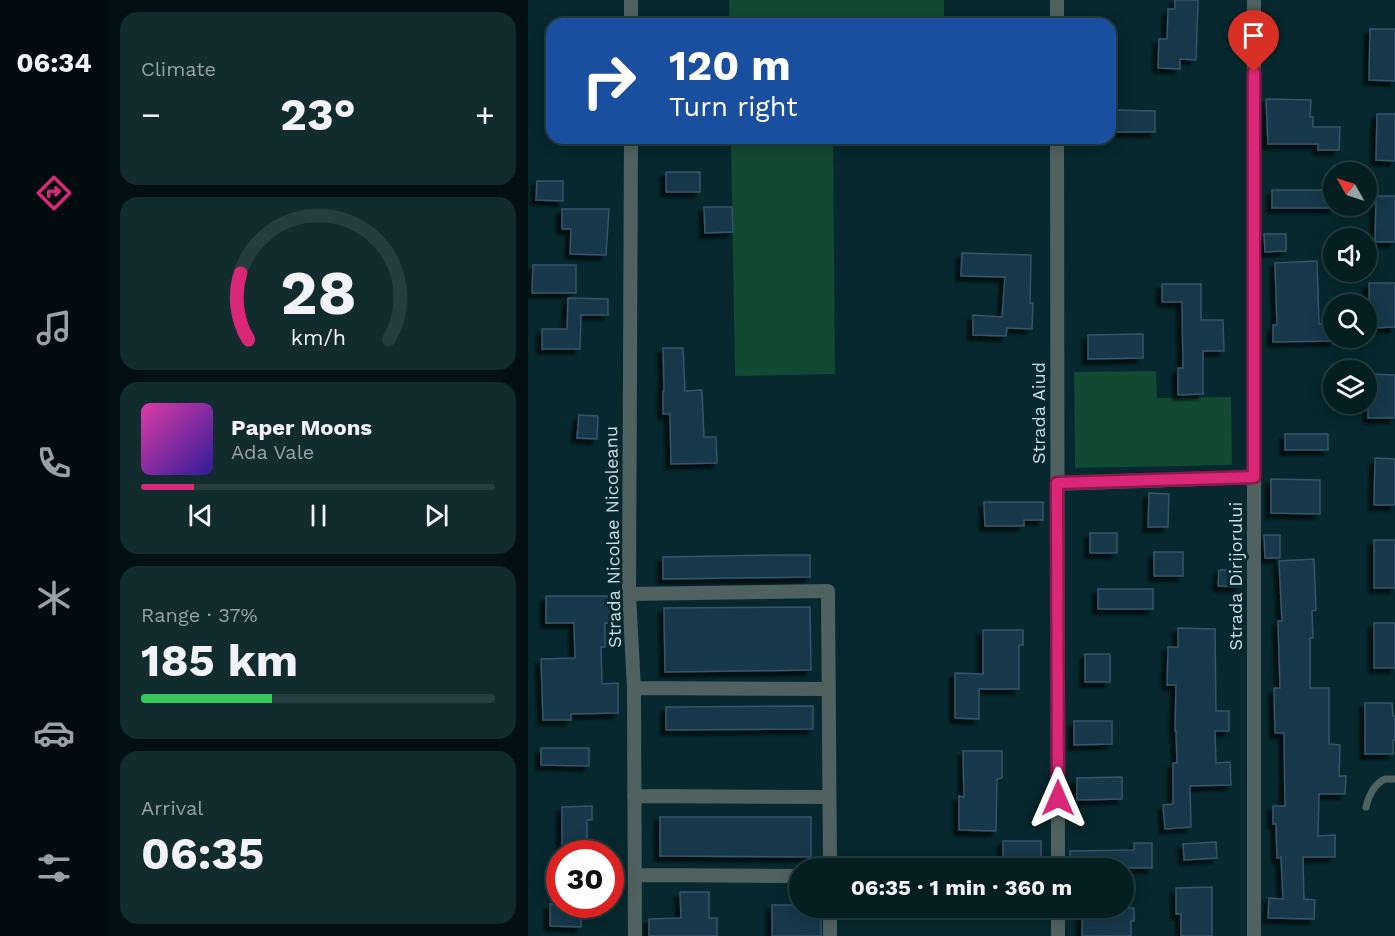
<!DOCTYPE html>
<html lang="en">
<head>
<meta charset="utf-8">
<style>
	body { margin:0; font-family:"Work Sans",sans-serif; background:#122b2f; color:#f1f3f6; height:100vh; display:flex; flex-direction:column; font-size:22px; white-space:nowrap }
	* { box-sizing:border-box; margin:0 }
	p { font-size:20px; color:#97a2a5 }
	.icon { flex:none; width:33px; height:33px; fill:none; stroke:currentColor; stroke-width:2; stroke-linecap:round; stroke-linejoin:round }
	.map { position:relative; flex:1; overflow:hidden }
	.panel { display:flex; flex-direction:column; gap:12px; padding:12px; background:#021013; width:420px }
	.panel>* { flex:none }
	.guide { position:absolute; left:18px; top:18px; width:570px; height:126px; border-radius:18px; box-shadow:0 3px 15px #0003,0 0 0 2px #253c40; background:#1a4fa0; color:#fff; overflow:hidden }
	.needle { width:39px; rotate:309deg }
	.buttons { position:absolute; left:795px; top:162px; display:grid; gap:12px }
	.buttons a { display:grid; place-items:center; width:54px; height:54px; border-radius:50%; background:#041e22; box-shadow:0 3px 15px #0003,0 0 0 2px #253c40; font-size:30px }
	.speed { position:absolute; left:18px; top:840px; display:flex; gap:12px; font-size:30px; font-weight:700; text-align:center }
	.speed>* { display:grid; place-content:center; width:78px; height:78px; border-radius:50%; background:#041e22; box-shadow:0 3px 15px #0003,0 0 0 2px #253c40; line-height:1 }
	.speed .limit { border:9px solid #d22; background:#fff; color:#111 }
	.pin { position:absolute; display:grid; place-items:center; width:51px; height:51px; color:#fff; margin:-62px -26px; border-radius:50% 50% 50% 0; rotate:-45deg; box-shadow:0 0 6px #0007 }
	.pin .icon { rotate:45deg }
	.me { position:absolute; width:66px; margin:-33px; rotate:0deg; stroke-linejoin:round; filter:drop-shadow(0 0 4px #0008) }
	.turn { display:flex; align-items:center; gap:21px; height:126px; padding:0 24px; font-size:27px }
	.turn .icon { width:78px; height:78px; stroke-width:2.5 }
	.turn b { display:block; font-size:42px; line-height:51px }
	.big { font-size:45px; font-weight:700; line-height:1.1 }
	.panel .tile { flex:1; display:flex; flex-direction:column; justify-content:center; gap:9px; min-width:0; padding:0 21px; border-radius:18px; background:#122b2f }
	.panel .dial { align-items:center; gap:0 }
	.dial svg { height:156px; overflow:visible; fill:none; stroke:#253c40; stroke-width:7; stroke-linecap:round; text-anchor:middle }
	.dial text { fill:#f1f3f6; stroke:none }
	.song { display:flex; align-items:center; gap:18px }
	.cover { width:72px; height:72px; border-radius:9px; background:linear-gradient(135deg,hsl(320 70% 55%),hsl(250 70% 35%)) }
	.played { height:6px; border-radius:3px; background:linear-gradient(90deg,#db2777 15%,#253c40 15%) }
	.keys { display:flex; justify-content:space-around; direction:ltr }
	.heat { display:flex; justify-content:space-between; align-items:center; font-size:33px; direction:ltr }
	.charge { height:9px; border-radius:4px; background:linear-gradient(90deg,#34c759 37%,#253c40 0) }
	.trip { position:absolute; left:261px; top:858px; width:345px; height:60px; border-radius:30px; background:#041e22; box-shadow:0 3px 15px #0003,0 0 0 2px #253c40; font-weight:700; line-height:60px; text-align:center }
	main { display:flex; flex:1; min-height:0 }
	.dock { display:flex; flex-direction:column; width:108px; justify-content:space-around; align-items:center; background:#020c0e; color:#97a2a5 }
	.dock .icon { width:42px; height:42px }
	.dock .active { color:#db2777 }
	.dock b { font-size:27px; color:#f1f3f6 }
	.map>svg:first-child { display:block }
</style>
</head>
<body>
<main>
<nav class="dock">
<b>06:34</b>
<svg class="icon active" aria-label="directions" viewBox="0 0 24 24"><path d="M12 3l9 9-9 9-9-9zM9 14v-3h6M13 9l2 2-2 2"/></svg>
<svg class="icon" aria-label="music" viewBox="0 0 24 24"><path d="M9 18V5l10-2v13"/><circle cx="6" cy="18" r="3"/><circle cx="16" cy="16" r="3"/></svg>
<svg class="icon" aria-label="phone" viewBox="0 0 24 24"><path d="M5 4h4l2 5-3 2q2 4 5 5l2-3 5 2v4C11 20 4 13 5 4z"/></svg>
<svg class="icon" aria-label="climate" viewBox="0 0 24 24"><path d="M12 3v18M4 7l16 10M4 17L20 7"/></svg>
<svg class="icon" aria-label="car" viewBox="0 0 24 24"><path d="M5 17H2v-5l4-1 3-4h7l3 4 3 1v5h-3M9 17h6M6 11h13"/><circle cx="7" cy="17" r="2"/><circle cx="17" cy="17" r="2"/></svg>
<svg class="icon" aria-label="filters" viewBox="0 0 24 24"><path d="M4 7h16M4 17h16"/><circle cx="9" cy="7" r="2"/><circle cx="15" cy="17" r="2"/></svg>
</nav>
<section class="panel">
<div class="tile"><p>Climate</p>
<div class="heat"><a>−</a><b class="big">23°</b><a>+</a></div>
</div>
<div class="tile dial"><svg viewBox="0 0 100 80">
<path d="M14 69A42 42 0 1 1 86 69"/>
<path d="M14 69A42 42 0 0 1 10 35" stroke="#db2777"/>
<text x="50" y="56" font-size="32" font-weight="700">28</text>
<text x="50" y="72" font-size="11">km/h</text>
</svg></div>
<div class="tile">
<div class="song"><i class="cover"></i><div><b>Paper Moons</b><p>Ada Vale</p></div></div>
<div class="played"></div>
<div class="keys"><svg class="icon" aria-label="previous" viewBox="0 0 24 24"><path d="M18 5L8 12l10 7zM5 5v14"/></svg><svg class="icon" aria-label="pause" viewBox="0 0 24 24"><path d="M8 5v14M16 5v14"/></svg><svg class="icon" aria-label="next" viewBox="0 0 24 24"><path d="M6 5l10 7-10 7zM19 5v14"/></svg></div>
</div>
<div class="tile"><p>Range · 37%</p><b class="big">185 km</b><div class="charge"></div></div>
<div class="tile"><p>Arrival</p><b class="big">06:35</b></div>
</section>
<div class="map">
<svg width="867" height="936" viewBox="0 0 867 936">
	<defs>
		<filter id="shadow"><feDropShadow dx="-5" dy="5" stdDeviation="1.5" flood-color="#0009"/></filter>
	</defs>
	<rect width="100%" height="100%" fill="#06282e"/>
	<path fill="#114932" d="M201,0h215v24h-214z
		M203,138h102l2,236 -100,2z
		M628,371l1,27 74,-1 1,68 -157,3 -1,-96z"/>
	<path fill="#183749" stroke="#355568" stroke-width="1.5" filter="url(#shadow)" d="M647,0h23l-2,60 -16,-1v10l-22,-1 1,-29h8l1,-30h7z
		M842,29h25v52l-26,-1z
		M738,99l45,1 -1,17h3v10h27l-1,23h-21v-6h-50z
		M582,110l45,1v21h-45z
		M849,114h18v47l-19,-1z
		M138,172h34v20h-34z
		M9,181h26v20l-27,-1z
		M744,190h62v18h-62z
		M848,196h19v46h-20z
		M176,207h28l1,25 -28,1z
		M34,209h47l-3,46 -36,-1 1,-25h-9z
		M736,234h22v17l-21,1z
		M434,253l69,2 -1,48h3l-1,26 -25,-1 -1,8 -33,-1v-20l29,2 3,-40 -44,-1z
		M789,261l2,63h15v17l-61,1v-17h4l-2,-62z
		M5,265h43v28h-44z
		M841,283h26v44l-25,1z
		M634,284h39v36h22l1,31h-21v43l-25,1v-27h5l-1,-66h-20z
		M40,298l40,1v16h-27l-1,34h-38v-20h25z
		M615,334v24l-55,1v-24z
		M135,348h20l2,43 17,-1 2,47h12l1,26 -46,1 -1,-50h-7v-23h1z
		M840,374l27,1v43h-27z
		M51,415l19,1 -1,23 -20,-1z
		M757,434h43v16h-43z
		M847,458l20,1v46h-21z
		M743,479l49,1v34l-49,-1z
		M621,493l20,1 -1,33h-20z
		M456,502h59v18h-19v6h-39z
		M562,533h27v20h-27z
		M736,535h16v23h-15z
		M846,540h21v48h-21z
		M626,552h29v24h-29z
		M252,555h30v22l-147,2v-22z
		M786,559l2,51 -4,1 1,27h-3v50h19v56l11,1 -1,31h7l-1,18h-26l-1,42 17,-1v22h-32l1,42 11,1 -1,19 -46,-1 1,-20 14,1 -2,-42 -4,1 -1,-34h-3v-18h12l-1,-73h-9l-1,-45h6l-2,-67h4l-3,-60z
		M691,570h22l-1,17 -22,-1z
		M570,589h55v20h-55z
		M18,596h64v27h-5v24h-4l1,37 16,-1v30l-47,1v6h-28l-2,-61 34,-1 -1,-35h-28z
		M282,607l1,63 -146,2 -1,-64z
		M846,623h21v45h-21z
		M650,628l37,1 1,82h13v20h-14l1,32 14,-1 1,23 -41,1 1,41 -26,2 -2,-24 10,-1v-41h4l-1,-32h-1l1,-46h-9l1,-38h10z
		M455,630h40v15h-4v44h-40v30l-24,-1v-45l28,1z
		M557,654h25v28h-25z
		M837,703h27l1,13h2v24h-2v14h-28z
		M285,706v23l-147,1v-23z
		M546,721h38v23l-38,1z
		M13,748h48v18l-48,-1z
		M435,751h39v27l-5,1 -1,52 -37,-1v-34l5,1z
		M594,777v22l-45,1v-22z
		M64,806v14h-5v34h-25v-47z
		M132,817h151v40l-151,-1z
		M475,841h38v27h-38z
		M688,842l1,16 -33,2 -1,-16z
		M606,843h18v25h-82v-17l64,-1z
		M684,887v49h-31v-22h-5v-26z
		M152,892h29v26h8v18h-68v-17l32,-1z
		M22,904h31v23l-31,-1z
		M244,905h28v3h21v28h-49z
		M554,908h52v13h-3v15h-49z"/>
	<g fill="none" stroke-linecap="round" stroke-linejoin="round">
		<path stroke="#50625f" stroke-width="7" d="M838,807c2,-10 8,-23 19,-28 1,0 9,0 10,0"/>
		<path stroke="#50625f" stroke-width="14" d="M529,0v24
			M103,24v-24
			M103,138l-2,456 5,94 1,248
			M529,138l1,730
			M529,484l197,-7
			M101,594l199,-3 2,277
			M106,688l195,1
			M106,796l195,1
			M107,875l165,1
			M302,908v28
			M530,908v28
			M726,936v-936"/>
	</g>
	<g fill="none" stroke-linecap="round" stroke-linejoin="round">
		<defs>
			<path id="route" d="M530,798l-1,-315 197,-6v-405"/>
		</defs>
		<use href="#route" stroke="#8e194d" stroke-width="15"/>
		<use href="#route" stroke="#db2777" stroke-width="10"/>
	</g>
	<g text-anchor="middle" stroke-width="6" stroke-linejoin="round" paint-order="stroke">
		<g font-size="18" fill="#c8dfe3" stroke="#06282e">
			<text transform="translate(511 413) rotate(-90)" y="6">Strada Aiud</text>
			<text transform="translate(85 537) rotate(-91)" y="6">Strada Nicolae Nicoleanu</text>
			<text transform="translate(708 576) rotate(-90)" y="6">Strada Dirijorului</text>
		</g>
	</g>
</svg>
<div class="buttons">
<a><svg class="needle" viewBox="-14 -14 28 28"><path d="M0-13l5 13h-10z" fill="#e53935"/><path d="M0 13l5-13h-10z" fill="#97a2a5"/></svg></a>
<a><svg class="icon" aria-label="sound" viewBox="0 0 24 24"><path d="M4 9h4l5-4v14l-5-4H4zM17 9q2 3 0 6"/></svg></a>
<a><svg class="icon" aria-label="search" viewBox="0 0 24 24"><circle cx="10" cy="10" r="6"/><path d="M15 15l6 6"/></svg></a>
<a><svg class="icon" aria-label="layers" viewBox="0 0 24 24"><path d="M12 4l9 5-9 5-9-5zM3 14l9 5 9-5"/></svg></a>
</div>
<div class="speed"><div class="limit">30</div></div>
<div class="pin" style="left:726px;top:72px;background:#d93025"><svg class="icon" aria-label="arrive" viewBox="0 0 24 24"><path d="M6 21V4h12l-3 4 3 4H6"/></svg></div>
<svg class="me" style="left:530px;top:798px" viewBox="-20 -20 40 40"><path d="M0-17L14 15 0 8-14 15z" fill="#db2777" stroke="#fff" stroke-width="4"/></svg>
<div class="trip">06:35 · 1 min · 360 m</div>
<div class="guide">
<div class="turn"><svg class="icon" aria-label="right" viewBox="0 0 24 24"><path d="M7 20v-9h11M14 6l5 5-5 5"/></svg><div><b>120 m</b>Turn right</div></div>
</div>
</div>
</main>
</body>
</html>
